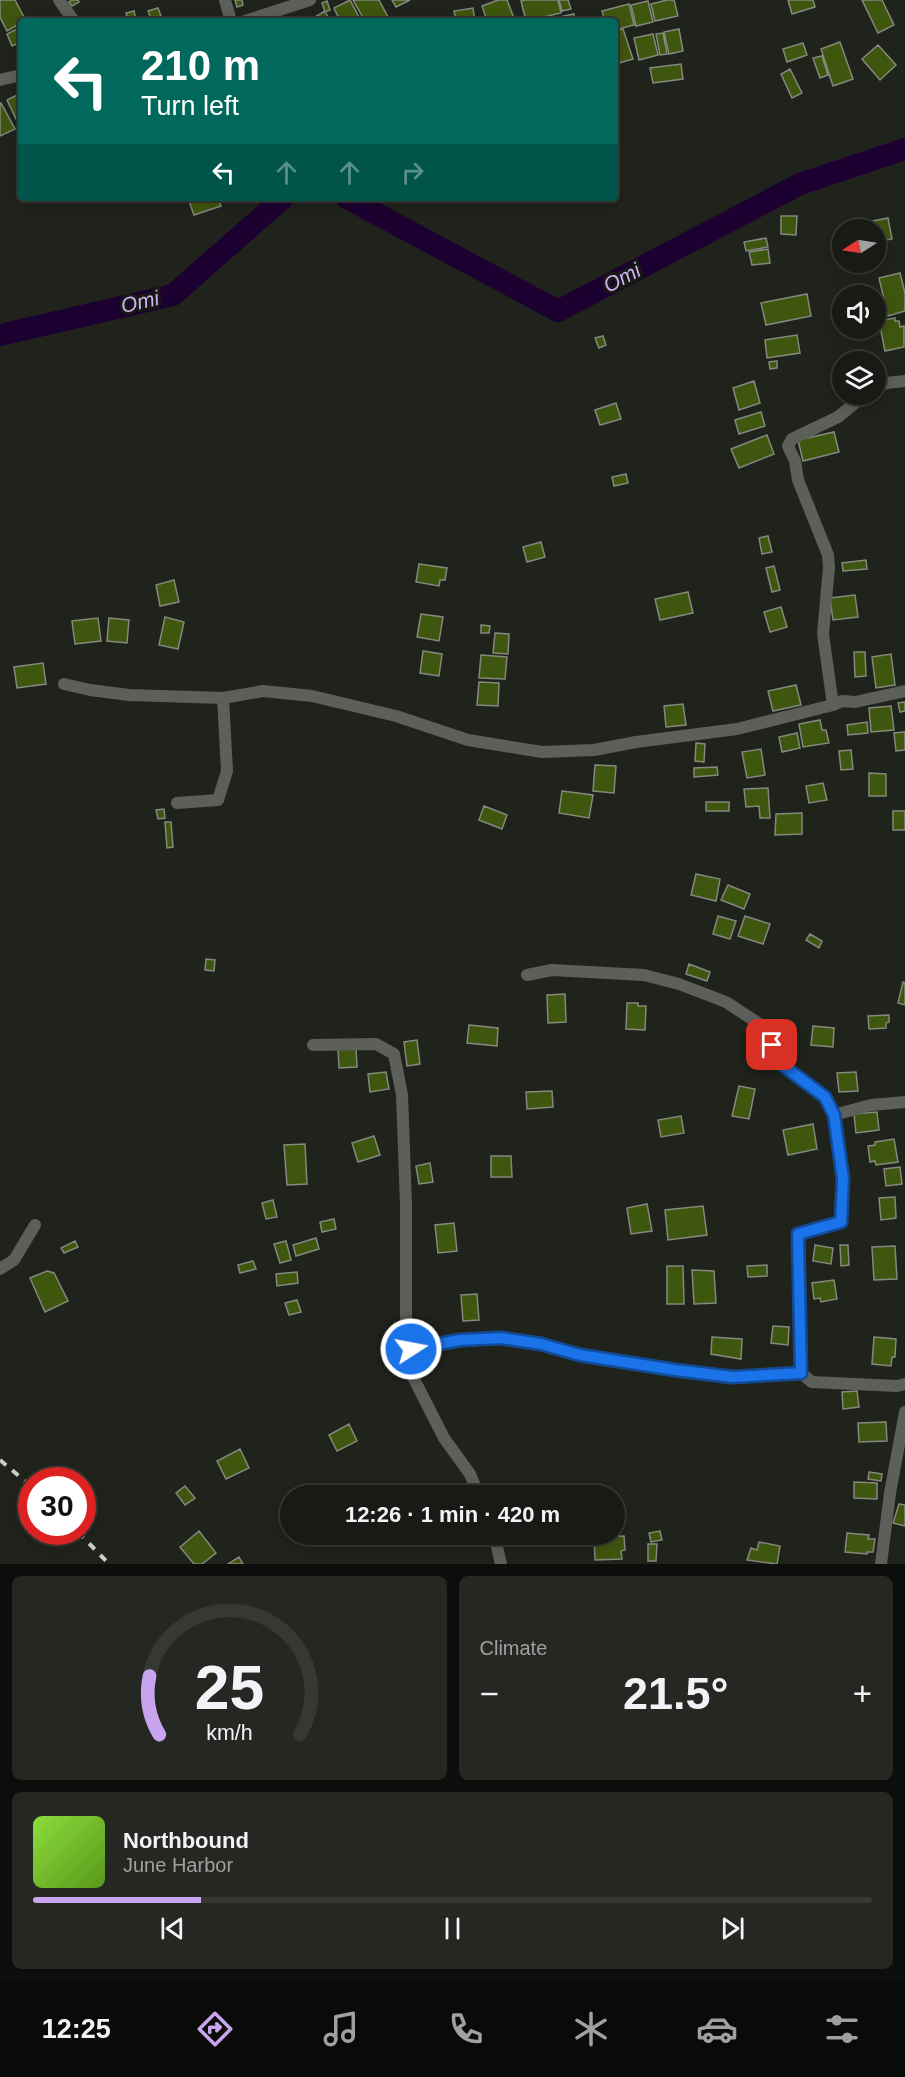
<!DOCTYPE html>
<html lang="en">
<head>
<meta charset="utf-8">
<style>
	body { margin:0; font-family:Helvetica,sans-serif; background:#252722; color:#f1f3f6; height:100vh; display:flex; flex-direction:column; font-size:22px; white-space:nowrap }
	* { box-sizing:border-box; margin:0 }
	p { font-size:20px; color:#9fa1a0 }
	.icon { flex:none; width:33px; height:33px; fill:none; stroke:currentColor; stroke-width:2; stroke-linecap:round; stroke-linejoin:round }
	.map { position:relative; height:1564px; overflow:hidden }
	.sheet { display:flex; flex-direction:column; gap:12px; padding:12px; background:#0d0e0c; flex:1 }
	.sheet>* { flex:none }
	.top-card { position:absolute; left:18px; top:18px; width:600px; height:183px; border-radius:6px; box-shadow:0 3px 15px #0003,0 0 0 2px #363834; background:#00695c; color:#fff; overflow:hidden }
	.needle { width:39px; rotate:258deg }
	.tools { position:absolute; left:832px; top:219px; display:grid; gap:12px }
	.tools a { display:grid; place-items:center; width:54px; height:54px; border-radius:50%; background:#181a15; box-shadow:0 3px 15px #0003,0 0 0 2px #363834; font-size:30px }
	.speed { position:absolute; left:18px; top:1467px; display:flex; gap:12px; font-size:30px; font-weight:700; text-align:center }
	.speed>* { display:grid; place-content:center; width:78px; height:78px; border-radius:50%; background:#181a15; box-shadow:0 3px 15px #0003,0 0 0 2px #363834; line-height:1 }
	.speed .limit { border:9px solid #d22; background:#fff; color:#111 }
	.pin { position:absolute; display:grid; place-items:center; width:51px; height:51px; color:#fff; margin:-26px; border-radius:12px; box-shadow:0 3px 9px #0006 }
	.me { position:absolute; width:66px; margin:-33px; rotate:79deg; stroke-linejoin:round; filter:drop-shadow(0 0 4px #0008) }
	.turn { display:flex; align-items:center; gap:21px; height:126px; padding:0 24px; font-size:27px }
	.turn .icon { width:78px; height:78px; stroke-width:2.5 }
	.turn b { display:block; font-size:42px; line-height:51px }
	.lanes { display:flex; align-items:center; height:57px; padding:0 24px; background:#0003; justify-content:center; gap:30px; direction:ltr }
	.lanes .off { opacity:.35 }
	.big { font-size:45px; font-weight:600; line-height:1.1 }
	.sheet .card { flex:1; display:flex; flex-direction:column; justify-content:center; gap:9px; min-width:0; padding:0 21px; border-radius:9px; background:#252722 }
	.sheet .dial { align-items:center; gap:0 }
	.dial svg { height:156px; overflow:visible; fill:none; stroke:#363834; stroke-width:7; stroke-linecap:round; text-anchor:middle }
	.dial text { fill:#f1f3f6; stroke:none }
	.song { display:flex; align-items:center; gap:18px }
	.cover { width:72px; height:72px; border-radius:9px; background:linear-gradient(135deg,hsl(90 70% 55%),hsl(90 70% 35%)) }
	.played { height:6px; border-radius:3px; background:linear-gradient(90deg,#c8a5ee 20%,#363834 20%) }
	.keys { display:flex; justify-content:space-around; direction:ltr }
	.heat { display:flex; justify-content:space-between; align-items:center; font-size:33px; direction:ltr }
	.sheet .tiles { flex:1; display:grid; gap:12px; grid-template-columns:1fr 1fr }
	.card:last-child { grid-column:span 2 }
	.trip { position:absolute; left:280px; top:1485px; width:345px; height:60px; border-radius:30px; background:#181a15; box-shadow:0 3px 15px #0003,0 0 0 2px #363834; font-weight:600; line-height:60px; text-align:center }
	.tabs { display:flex; height:96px; justify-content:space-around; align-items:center; background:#0a0a08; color:#9fa1a0 }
	.tabs .icon { width:42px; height:42px }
	.tabs .on { color:#c8a5ee }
	.tabs b { font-size:27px; color:#f1f3f6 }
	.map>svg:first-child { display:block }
</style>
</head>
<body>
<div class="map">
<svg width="905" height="1564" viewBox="0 0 905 1564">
	<rect width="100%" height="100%" fill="#20231c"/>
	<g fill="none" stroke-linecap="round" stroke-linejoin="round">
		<path stroke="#1c0031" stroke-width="22" d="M347,198l211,113 242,-127 105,-35
			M0,335l173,-40 110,-97"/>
	</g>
	<path fill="#3f560e" stroke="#84887e" stroke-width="1.5" d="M0,0h15l11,21h-5v2l-14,8 -7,-14z
		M72,0h6l1,2 -7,4 -3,-4z
		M235,0h7l1,5 -6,2z
		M350,0l11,21h-21l-6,-13z
		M353,0h26l10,19 -4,2h-20z
		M392,0h18l-14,7z
		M498,0h9l7,18 -9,3h-18l-5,-15z
		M525,0h33l3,13 -35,8 -5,-20z
		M559,0h9l3,9 -9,2z
		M667,0h7l4,16 -23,5 -4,-17z
		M788,0h25l2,7 -23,7z
		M862,0h20l12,25 -16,8z
		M327,1l3,9 -5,2 -3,-9z
		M648,1l5,21 -17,4 -5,-21z
		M629,4l5,21 -19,5v-9h-10l-3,-10z
		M158,8l3,8 -10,3 -3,-8z
		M473,8l2,13h-19l-2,-10z
		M134,11l2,9 -8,1 -2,-8z
		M325,11l5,10h-22z
		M574,14l1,7h-20l-1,-3z
		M21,27v15l-9,4 -5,-12z
		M623,29l10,30 -14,4 -4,-14v-18z
		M679,29l4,22 -14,3 -5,-22z
		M663,33l4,21 -7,1 -4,-21z
		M653,34l5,21 -19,5 -5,-22z
		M840,42l13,37 -20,7 -12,-37z
		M803,43l4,12 -20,7 -4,-13z
		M878,45l18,20 -16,15 -18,-21z
		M822,56l6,19 -8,3 -7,-20z
		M681,64l2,15 -30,4 -3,-15z
		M615,66h2l2,17 -4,1z
		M790,69l12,24 -10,5 -11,-24z
		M21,93v29l-3,1 -11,-23z
		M1,103l14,26 -15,7v-32z
		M188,198h30l3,8 -27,9z
		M781,216h16l-1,19 -15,-1z
		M888,218l4,21 -16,3v-12h-8l-1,-8z
		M766,238l2,9 -22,4 -2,-9z
		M768,249l2,14 -18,2 -3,-13z
		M900,273l5,20v18l-17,5 -9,-38z
		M807,294l4,22 -45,9 -5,-22z
		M883,303l1,15 -8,1v-15z
		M895,318v3h4l1,6 4,-1v21l-19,4 -6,-30z
		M797,335l3,18 -33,5 -2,-18z
		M603,336l3,9 -7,3 -4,-10z
		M777,361v7l-7,1 -1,-7z
		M754,381l6,22 -21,7 -6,-22z
		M616,403l5,16 -21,6 -5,-15z
		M761,412l4,14 -26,8 -4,-14z
		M834,432l5,20 -36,9 -5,-21z
		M767,435l7,19 -35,14 -8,-19z
		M626,474l2,9 -14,3 -2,-9z
		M768,536l4,16 -10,2 -3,-16z
		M541,542l4,15 -18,5 -4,-15z
		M866,560l1,9 -24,2 -1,-8z
		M419,564l28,4 -2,12h-5l-1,6 -23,-4z
		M774,566l6,24 -8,2 -6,-24z
		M174,580l5,22 -19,4 -4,-21z
		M688,592l5,21 -33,7 -5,-21z
		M855,595l3,22 -25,3 -3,-22z
		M781,607l6,20 -17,5 -6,-20z
		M421,614l22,3 -4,24 -22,-4z
		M165,617l19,5 -6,27 -19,-4z
		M98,618l3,23 -26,3 -3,-23z
		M109,618l20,2 -2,23 -20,-2z
		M481,625l9,1 -1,7h-8z
		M495,633l14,1 -1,20 -15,-1z
		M423,651l19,3 -3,22 -19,-3z
		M854,652h11l1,24 -11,1z
		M891,654l4,31 -19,3 -4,-31z
		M481,655l26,2 -2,22 -26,-1z
		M43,663l3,21 -29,4 -3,-21z
		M479,682l20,1 -1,23 -21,-1z
		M796,685l5,20 -28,6 -5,-20z
		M905,702v9l-5,1 -2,-9z
		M683,704l3,21 -20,2 -2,-21z
		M891,706l3,24 -23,2 -2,-24z
		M820,720l2,10h4l3,13 -26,4 -4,-23z
		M867,722l1,11 -20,2 -1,-10z
		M905,732v18l-9,1 -2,-18z
		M797,733l3,15 -18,4 -3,-15z
		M696,743l9,1 -1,18 -9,-1z
		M761,749l4,26 -18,3 -5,-26z
		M851,750l2,19 -12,1 -2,-19z
		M595,765l21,1 -2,27 -21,-2z
		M717,767l1,8 -24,2v-9z
		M869,773l17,1v22h-17z
		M823,783l4,17 -18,3 -3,-17z
		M768,788l2,30h-10l-1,-12 -13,1 -2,-18z
		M562,791l31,4 -4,23 -30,-5z
		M706,802h23v9h-23z
		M484,806l23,9 -5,14 -23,-9z
		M164,809l1,9 -7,1 -2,-9z
		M893,811h12v19h-12z
		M802,813v21l-27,1 1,-21z
		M165,822h6l2,25 -6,1z
		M696,874l24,5 -4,22 -25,-6z
		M728,885l22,9 -6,15 -23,-9z
		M718,916l18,5 -6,18 -17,-5z
		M745,916l25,8 -7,20 -25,-8z
		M810,934l12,7 -3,7 -13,-8z
		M206,959l9,1 -1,11 -9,-1z
		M689,964l21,8 -3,9 -21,-7z
		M903,982l2,1v22l-7,-2z
		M565,994l1,28 -18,1 -1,-28z
		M627,1003h11v3h8l-1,24 -19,-1z
		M889,1015v7l-3,1v5l-17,1 -1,-13z
		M469,1025l29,3 -1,18 -30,-3z
		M813,1026l21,2 -1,19 -22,-2z
		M417,1040l3,24 -13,2 -3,-24z
		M356,1048l1,19 -18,1 -1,-19z
		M386,1072l3,17 -19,3 -2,-18z
		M856,1072l2,19 -19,1 -2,-19z
		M739,1086l16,3 -6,30 -17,-3z
		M552,1091l1,16 -26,2 -1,-17z
		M877,1112l2,18 -23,3 -2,-19z
		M681,1116l3,17 -23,4 -3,-17z
		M813,1124l4,25 -29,6 -5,-25z
		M374,1136l6,19 -22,7 -6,-19z
		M894,1139l4,23 -22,3 -1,-4 -5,1 -2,-16 7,-1v-3z
		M305,1144l2,40 -20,1 -3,-40z
		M491,1156h20l1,21h-21z
		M430,1163l3,19 -14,2 -3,-18z
		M900,1167l2,17 -16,2 -2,-17z
		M895,1197l1,21 -15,2 -2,-22z
		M273,1200l4,17 -11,2 -4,-16z
		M647,1204l5,27 -21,3 -4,-26z
		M703,1206l4,29 -39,5 -3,-30z
		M334,1219l2,10 -14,3 -2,-10z
		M454,1223l3,28 -19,2 -3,-28z
		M316,1238l3,11 -23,7 -3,-11z
		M75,1241l3,6 -14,6 -3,-5z
		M286,1241l5,19 -11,3 -6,-19z
		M815,1245l18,3 -2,16 -18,-3z
		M840,1245h8l1,20 -8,1z
		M895,1246l2,33 -23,1 -2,-33z
		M253,1261l3,8 -16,4 -2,-8z
		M767,1265v11l-19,1 -1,-11z
		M667,1266h16l1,38h-17z
		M692,1270l22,1 2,32 -22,1z
		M47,1271l7,2 14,28 -23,11 -15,-34z
		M297,1272l1,11 -21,3 -1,-12z
		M834,1280l3,19 -16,3 -1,-4 -6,1 -2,-16z
		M477,1294l2,26 -16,1 -2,-26z
		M297,1300l4,12 -12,3 -4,-12z
		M773,1326l16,1 -1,18 -17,-2z
		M712,1337l30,2 -1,20 -30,-5z
		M874,1337l22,2 -1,18h-3l-1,9 -19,-2z
		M857,1391l2,16 -16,2 -1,-17z
		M886,1422l1,19 -28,1 -1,-19z
		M349,1424l8,17 -20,10 -8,-16z
		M240,1449l9,19 -23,11 -9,-18z
		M869,1472l13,2 -1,7 -13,-2z
		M854,1482l23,1v16l-23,-1z
		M185,1486l10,12 -10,7 -9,-12z
		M899,1504l6,1v21l-12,-3z
		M199,1531l17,22 -14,11h-8l-14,-17z
		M660,1531l2,9 -11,2 -2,-9z
		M847,1533l22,2 -1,4h7l-2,13h-6v2l-22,-2z
		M624,1536l1,14 -4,1 1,8 -27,1 -1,-23z
		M759,1542l21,4 -3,18 -30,-4 4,-12 6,2z
		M648,1544h9l-1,17h-8z
		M239,1557l4,7h-15z"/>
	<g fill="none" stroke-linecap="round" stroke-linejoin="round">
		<path stroke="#5d5f5b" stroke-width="12" d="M59,0l15,21
			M225,0l6,21
			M245,21l65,-21
			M0,80l21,-5
			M876,388l10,-5 19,-2
			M64,684l26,6 39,5 94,3 40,-7 49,5 84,20 72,24 74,12 52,-2 42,-8 101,-13 96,-24 9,-4 13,1 50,-11
			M833,705l-10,-71 6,-67 -1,-12 -30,-75 -3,-19 -7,-15 4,-7 46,-22 28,-23
			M177,803l41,-3 9,-29 -4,-73
			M527,975l25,-5 92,5 35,9 47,18 38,25 17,37 45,33 8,18
			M313,1045l63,-1 18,10 8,41 4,110v117l5,27 1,26 32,63 26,36 9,22
			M905,1102l-34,3 -37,10 9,64 -2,43 -43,12 3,139 11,9 85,4 8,-2
			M0,1269l14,-9 21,-35
			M411,1349l49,-9 41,-2 40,6 39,11 95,15 57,7 69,-4
			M494,1534l7,30
			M881,1564l9,-71 15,-81"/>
		<path stroke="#cacdc6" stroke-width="4" stroke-dasharray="8 8" stroke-linecap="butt" d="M0,1460l32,27
			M78,1532l31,32"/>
	</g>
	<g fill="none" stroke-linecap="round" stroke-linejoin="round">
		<defs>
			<path id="route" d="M411,1349l49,-9 41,-2 40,6 39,11 95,15 57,7 69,-4 -3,-139 43,-12 2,-43 -9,-64 -9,-18 -44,-33 -9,-19"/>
		</defs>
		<use href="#route" stroke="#114b97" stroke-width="15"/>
		<use href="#route" stroke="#1a73e8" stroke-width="10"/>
	</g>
	<g text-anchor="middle" stroke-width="6" stroke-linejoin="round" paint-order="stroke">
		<g font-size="21" font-style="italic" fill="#d2b0f6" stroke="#171a13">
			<text transform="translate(622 278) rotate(-28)" y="7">Omi</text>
			<text transform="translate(140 302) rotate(-13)" y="7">Omi</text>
		</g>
	</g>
</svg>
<div class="tools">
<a><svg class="needle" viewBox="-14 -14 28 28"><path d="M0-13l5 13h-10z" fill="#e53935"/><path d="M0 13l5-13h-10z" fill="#9fa1a0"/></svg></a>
<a><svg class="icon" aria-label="sound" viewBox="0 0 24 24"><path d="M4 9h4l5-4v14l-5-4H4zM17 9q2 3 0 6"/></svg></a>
<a><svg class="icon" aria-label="layers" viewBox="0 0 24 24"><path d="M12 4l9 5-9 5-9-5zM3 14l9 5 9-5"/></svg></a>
</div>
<div class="speed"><div class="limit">30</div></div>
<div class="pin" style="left:772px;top:1045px;background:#d93025"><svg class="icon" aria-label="arrive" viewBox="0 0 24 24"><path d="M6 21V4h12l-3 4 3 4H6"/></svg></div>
<svg class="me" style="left:411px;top:1349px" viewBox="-20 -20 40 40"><circle r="17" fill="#1a73e8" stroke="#fff" stroke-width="3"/><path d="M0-11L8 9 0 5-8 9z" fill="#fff"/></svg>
<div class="trip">12:26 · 1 min · 420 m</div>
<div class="top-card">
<div class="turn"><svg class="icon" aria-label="left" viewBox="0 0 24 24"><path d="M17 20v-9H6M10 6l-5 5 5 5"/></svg><div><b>210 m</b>Turn left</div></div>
<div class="lanes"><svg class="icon" aria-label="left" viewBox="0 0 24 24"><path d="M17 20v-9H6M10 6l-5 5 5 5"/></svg><svg class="icon off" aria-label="ahead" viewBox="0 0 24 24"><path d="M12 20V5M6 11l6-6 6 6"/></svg><svg class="icon off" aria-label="ahead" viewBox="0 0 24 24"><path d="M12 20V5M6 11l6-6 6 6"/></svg><svg class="icon off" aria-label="right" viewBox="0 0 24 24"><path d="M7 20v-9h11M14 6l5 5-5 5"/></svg></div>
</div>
</div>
<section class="sheet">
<div class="tiles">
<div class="card dial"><svg viewBox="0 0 100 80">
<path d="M14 69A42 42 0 1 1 86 69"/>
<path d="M14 69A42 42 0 0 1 9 39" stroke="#c8a5ee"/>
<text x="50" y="56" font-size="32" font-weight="700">25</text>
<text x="50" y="72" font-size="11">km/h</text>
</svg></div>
<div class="card"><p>Climate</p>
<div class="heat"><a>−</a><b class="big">21.5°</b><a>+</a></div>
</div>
<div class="card">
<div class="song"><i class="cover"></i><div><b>Northbound</b><p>June Harbor</p></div></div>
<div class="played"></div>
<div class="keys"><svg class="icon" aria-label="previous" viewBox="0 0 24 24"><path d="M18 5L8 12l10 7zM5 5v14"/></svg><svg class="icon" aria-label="pause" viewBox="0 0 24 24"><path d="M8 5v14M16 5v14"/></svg><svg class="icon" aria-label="next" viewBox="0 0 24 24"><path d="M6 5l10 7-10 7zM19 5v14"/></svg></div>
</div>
</div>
</section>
<nav class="tabs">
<b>12:25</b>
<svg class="icon on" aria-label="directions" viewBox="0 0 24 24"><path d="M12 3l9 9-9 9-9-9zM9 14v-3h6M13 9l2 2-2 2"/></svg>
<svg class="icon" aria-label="music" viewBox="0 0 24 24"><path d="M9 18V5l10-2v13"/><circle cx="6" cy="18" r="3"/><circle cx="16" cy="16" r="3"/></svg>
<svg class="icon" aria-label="phone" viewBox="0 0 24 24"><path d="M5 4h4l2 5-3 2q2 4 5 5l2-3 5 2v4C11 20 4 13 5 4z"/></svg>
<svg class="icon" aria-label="climate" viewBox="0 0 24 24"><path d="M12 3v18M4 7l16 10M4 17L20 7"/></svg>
<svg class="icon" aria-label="car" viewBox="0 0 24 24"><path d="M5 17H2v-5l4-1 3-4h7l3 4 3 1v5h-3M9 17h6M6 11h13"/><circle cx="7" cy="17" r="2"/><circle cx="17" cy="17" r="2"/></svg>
<svg class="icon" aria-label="filters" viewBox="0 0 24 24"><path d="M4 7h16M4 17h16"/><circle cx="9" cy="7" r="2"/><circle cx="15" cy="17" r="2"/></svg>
</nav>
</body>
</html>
